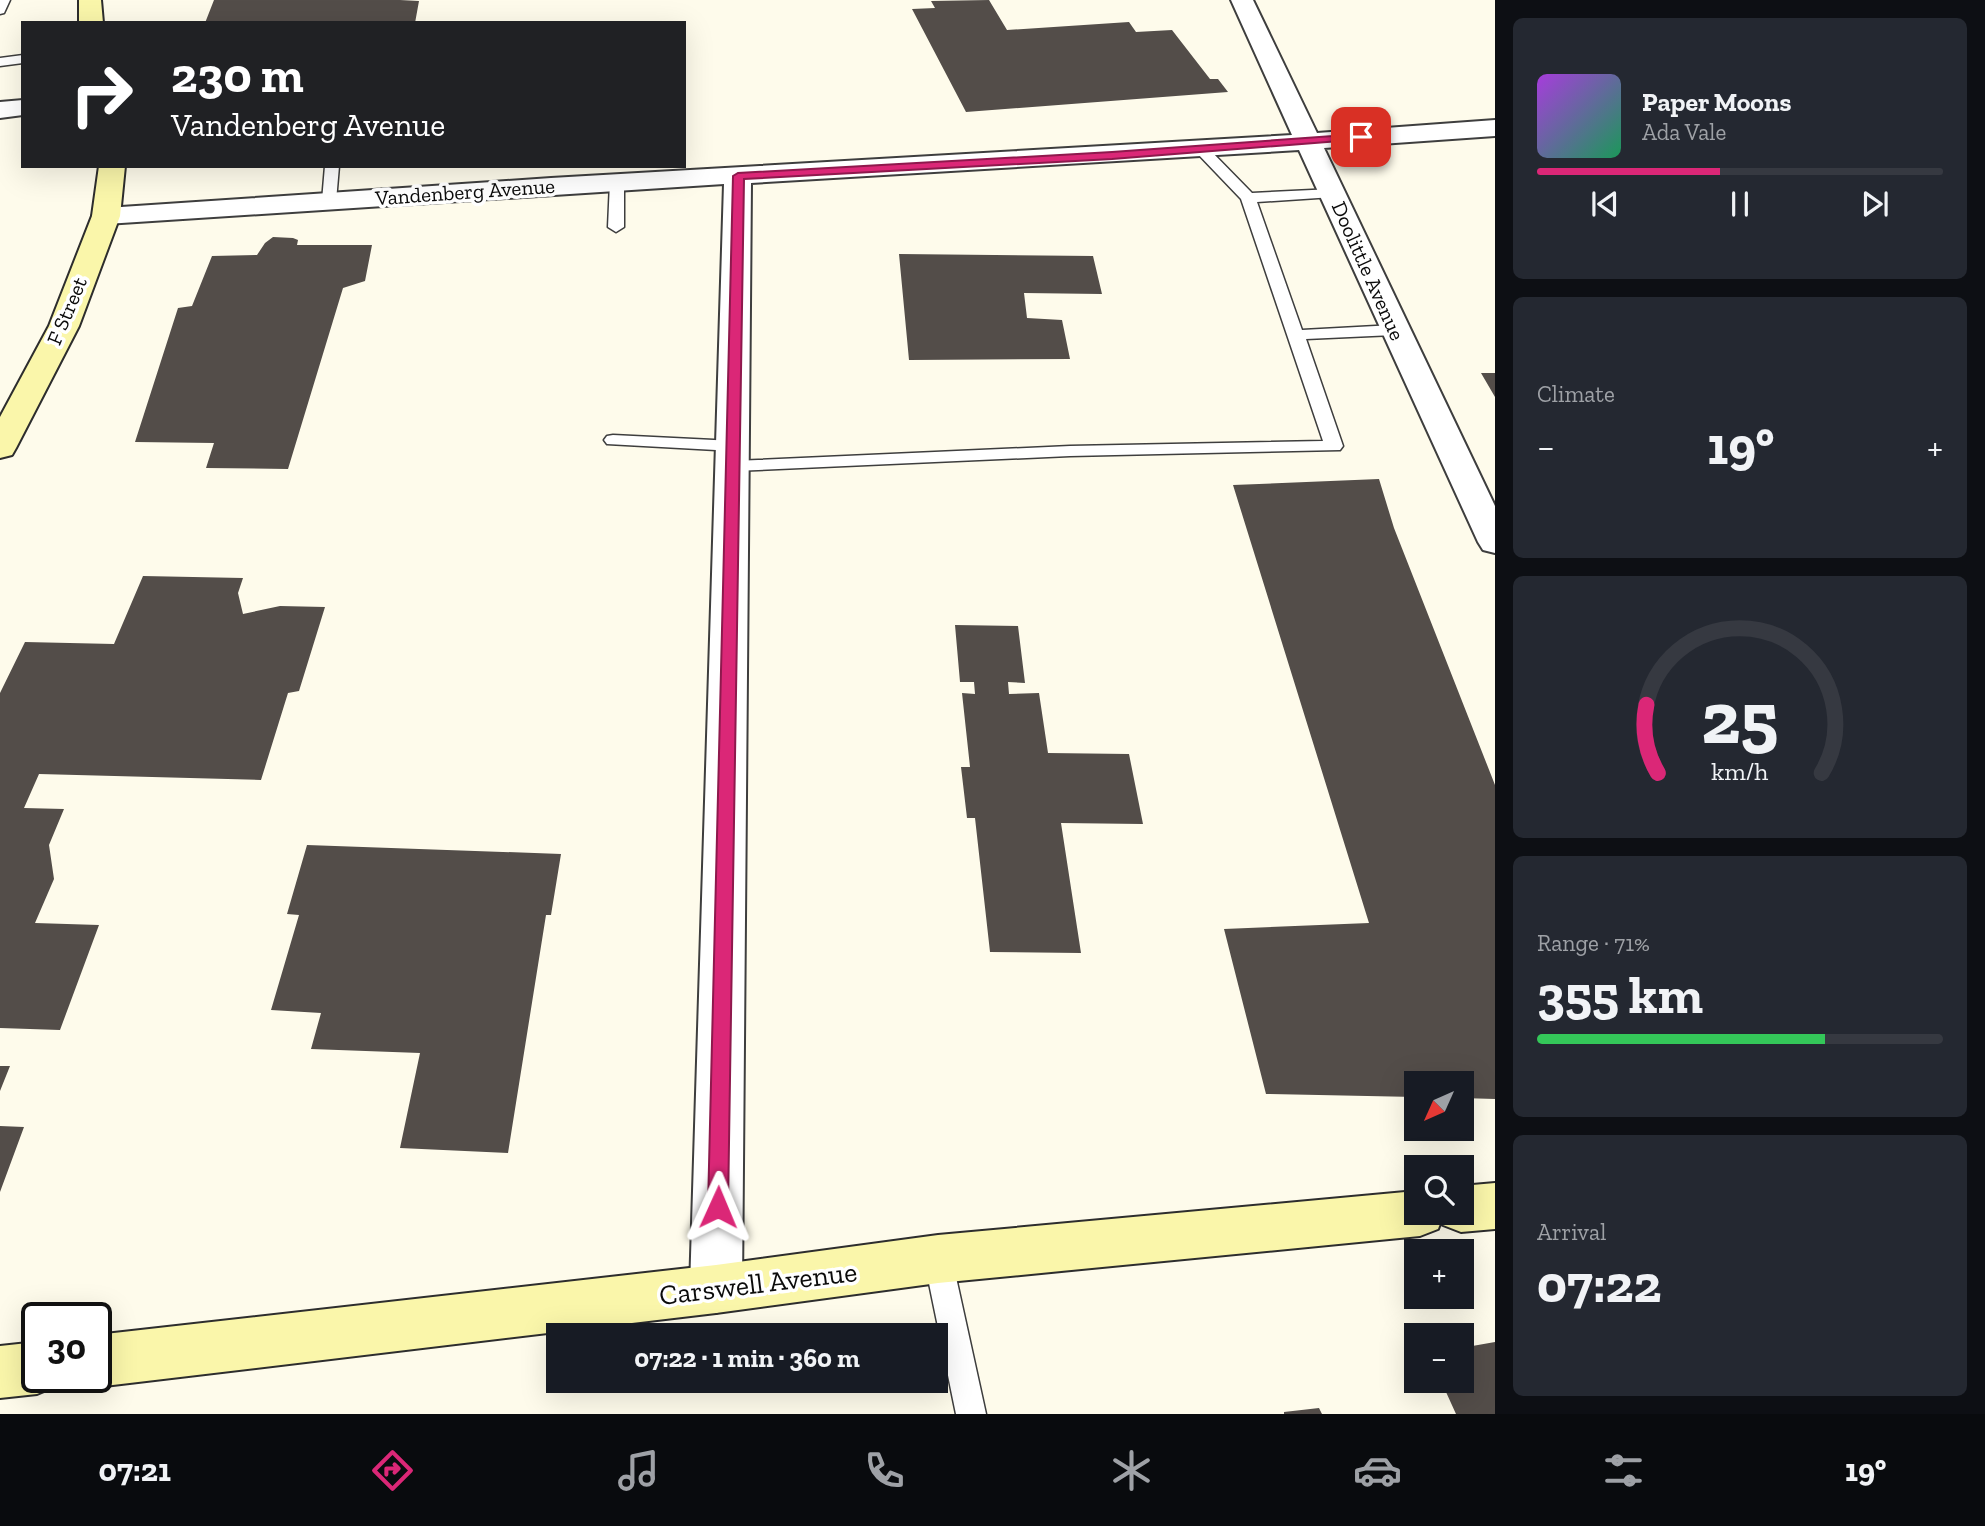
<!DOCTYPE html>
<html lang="en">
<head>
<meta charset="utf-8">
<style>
	body { margin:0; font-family:"Zilla Slab",serif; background:#242831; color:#f1f3f6; height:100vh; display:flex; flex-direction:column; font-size:26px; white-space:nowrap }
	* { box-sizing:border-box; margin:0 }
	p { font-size:23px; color:#9ea1a6 }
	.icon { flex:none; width:38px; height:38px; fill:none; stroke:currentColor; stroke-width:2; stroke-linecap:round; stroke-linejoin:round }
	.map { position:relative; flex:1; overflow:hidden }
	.panel { display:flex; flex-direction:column; gap:18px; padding:18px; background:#0d0f14; width:490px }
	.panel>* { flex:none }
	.guide { position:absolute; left:21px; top:21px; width:665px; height:147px; border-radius:0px; box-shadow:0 7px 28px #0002; background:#202124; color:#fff; overflow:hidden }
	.needle { width:46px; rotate:225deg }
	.fabs { position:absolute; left:1404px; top:1071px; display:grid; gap:14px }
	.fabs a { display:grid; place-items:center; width:70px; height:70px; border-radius:0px; background:#171b24; box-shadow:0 7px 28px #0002; font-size:35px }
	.speed { position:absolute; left:21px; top:1302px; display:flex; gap:14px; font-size:35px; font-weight:700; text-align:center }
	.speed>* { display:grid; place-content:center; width:91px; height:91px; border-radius:50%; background:#171b24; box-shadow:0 7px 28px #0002; line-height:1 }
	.speed .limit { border:4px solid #111; border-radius:10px; background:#fff; color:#111 }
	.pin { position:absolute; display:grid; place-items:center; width:60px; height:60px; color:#fff; margin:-30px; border-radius:14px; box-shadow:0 4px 10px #0006 }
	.me { position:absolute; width:77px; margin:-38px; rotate:1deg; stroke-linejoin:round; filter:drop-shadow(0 0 5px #0008) }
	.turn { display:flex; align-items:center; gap:24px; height:147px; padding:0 35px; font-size:32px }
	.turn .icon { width:91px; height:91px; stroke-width:2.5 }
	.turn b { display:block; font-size:49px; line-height:60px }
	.big { font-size:52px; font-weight:700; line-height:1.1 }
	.panel .widget { flex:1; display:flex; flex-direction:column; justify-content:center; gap:10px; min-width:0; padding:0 24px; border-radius:10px; background:#242831 }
	.panel .dial { align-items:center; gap:0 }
	.dial svg { height:182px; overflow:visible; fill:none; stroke:#363941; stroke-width:7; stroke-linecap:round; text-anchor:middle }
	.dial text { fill:#f1f3f6; stroke:none }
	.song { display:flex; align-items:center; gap:21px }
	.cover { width:84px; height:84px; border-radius:10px; background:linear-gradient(135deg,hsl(280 70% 55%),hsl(150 70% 35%)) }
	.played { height:7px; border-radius:4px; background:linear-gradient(90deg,#db2777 45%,#363941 45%) }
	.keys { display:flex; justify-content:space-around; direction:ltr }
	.heat { display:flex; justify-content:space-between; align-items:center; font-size:38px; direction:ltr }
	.charge { height:10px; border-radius:5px; background:linear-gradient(90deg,#34c759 71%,#363941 0) }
	.trip { position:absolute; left:546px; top:1323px; width:402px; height:70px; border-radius:0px; background:#171b24; box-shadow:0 7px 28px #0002; font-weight:700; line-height:70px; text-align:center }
	.tabs { display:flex; height:112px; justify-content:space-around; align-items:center; background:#090b0e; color:#9ea1a6 }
	.tabs .icon { width:49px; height:49px }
	.tabs .current { color:#db2777 }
	.tabs b { font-size:32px; color:#f1f3f6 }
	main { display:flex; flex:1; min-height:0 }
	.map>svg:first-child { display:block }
</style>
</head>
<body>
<main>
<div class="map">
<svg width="1495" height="1414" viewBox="0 0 1495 1414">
	<rect width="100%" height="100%" fill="#fefbeb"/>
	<path fill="#534d49" d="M214,0h186l19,1 -4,22h-210z
		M989,0l18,30 122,-8 7,10 36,-2 38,49h8l10,13 -262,20 -54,-103 23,-1 -4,-7z
		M273,237l20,1 5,2 -1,5h75l-7,36 -22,7 -55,181 -82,-1 8,-25 -79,-1 43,-134 14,-2 20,-50 45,-1 8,-12z
		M899,254l194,2 9,38 -78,-1 3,25 35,2 8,39 -161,1z
		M1481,373h14v24z
		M1379,479l15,49 101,257v314l-34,-1v-15h-45v14l-150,-3 -42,-165 145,-6 -136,-438z
		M143,576l100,2 -5,15 5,21 37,-8 45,1 -26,84 -11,2 -27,87 -222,-6 -15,34 40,1 -15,36 5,34 -19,44 64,2 -39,105 -60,-2v-335l25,-51 89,2z
		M955,625l63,1 7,57 -17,-1 1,12 30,-1 9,60 81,1 14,70 -82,-1 20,130 -91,-1 -15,-134h-8l-6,-51h9l-8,-74 13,1 -1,-12h-14z
		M307,845l254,9 -10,61h-5l-38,238 -108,-5 20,-95 -109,-4 10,-36 -50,-3 28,-95 -12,-1z
		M0,1066h10l-10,25z
		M0,1126l24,1 -24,65z
		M1495,1342v72h-39l-15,-33h20v-33z
		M1319,1408l3,6h-38v-2z"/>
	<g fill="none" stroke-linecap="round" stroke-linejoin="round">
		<defs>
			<path id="lane" d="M0,0h10l-6,13 -4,1z
				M23,55v8l-23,3v-8z
				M1201,145l5,1 46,47 81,-4 7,4 -7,4 -76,5 45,128 92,-5 8,5 -8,5 -88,4 37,107 -3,4 -270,6 -336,15 -9,-5 9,-5 336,-15 253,-5 -82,-242 -45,-47v-6z
				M325,166h14l-3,35 -7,4 -7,-4z
				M617,178l7,4v45l-8,5 -8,-5 2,-45z
				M613,435l121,6 9,5 -9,5 -127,-7 -3,-4 3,-4z
				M938,1246l10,4 4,9 34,155h-30l-32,-155 4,-9z"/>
			<path id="street" d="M1231,0h22l64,133 178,-13v16l-171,12 171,358v47l-12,-3 -5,-8 -179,-392 -548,33 -9,1106 -8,17 -18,7 -18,-7 -8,-17 34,-1105 -618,40 -10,-2 -4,-6 4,-6 10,-2 445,-30 741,-43z
				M23,100v15l-23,3v-16z"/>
			<path id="secondary" d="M79,0h22l2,23h-24z
				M99,166h26l-5,50 -41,110 -63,122 -4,7 -12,3v-41l49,-91 43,-110z
				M1495,1183v46l-34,3 -18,-7 -2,-4 -3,8 -18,7 -482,47 -222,30 -620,74 -20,-10h20v-42l620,-70 222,-30 478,-44v22h45v-27z
				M37,1342v35h23l-4,9 -19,8 -37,4v-52z"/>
		</defs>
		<use href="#lane" stroke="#3e3e3e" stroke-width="3"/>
		<use href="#street" stroke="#3e3e3e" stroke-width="4"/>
		<use href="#secondary" stroke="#2d2d2d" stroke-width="4"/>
		<use href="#lane" fill="#fff" fill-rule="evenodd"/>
		<use href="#street" fill="#fff" fill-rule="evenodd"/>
		<use href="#secondary" fill="#faf6aa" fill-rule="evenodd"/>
	</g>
	<path fill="#db2777" stroke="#8e194d" stroke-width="2" d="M1361,134l6,3 -2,2 -253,20 -368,20 -16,1028 -3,6 -7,3 -7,-3 -3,-6 25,-1031 5,-3 374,-21z"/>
	<g text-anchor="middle" stroke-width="7" stroke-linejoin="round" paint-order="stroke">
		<g font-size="21" fill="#0b0b0b" stroke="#fff">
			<text transform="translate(465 192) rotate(-4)" y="7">Vandenberg Avenue</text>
			<text transform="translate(1368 271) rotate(66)" y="7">Doolittle Avenue</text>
			<text transform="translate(67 311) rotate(-67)" y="7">F Street</text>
		</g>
		<g font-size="28" fill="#0b0b0b" stroke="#fff">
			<text transform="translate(758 1283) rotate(-7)" y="10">Carswell Avenue</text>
		</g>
	</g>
</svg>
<div class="fabs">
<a><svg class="needle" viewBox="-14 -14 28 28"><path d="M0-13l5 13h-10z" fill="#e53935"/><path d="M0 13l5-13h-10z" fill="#9ea1a6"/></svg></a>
<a><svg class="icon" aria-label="search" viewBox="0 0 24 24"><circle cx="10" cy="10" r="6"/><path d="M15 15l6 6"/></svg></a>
<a>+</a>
<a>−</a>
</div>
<div class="speed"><div class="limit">30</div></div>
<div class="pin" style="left:1361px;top:137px;background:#d93025"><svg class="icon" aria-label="arrive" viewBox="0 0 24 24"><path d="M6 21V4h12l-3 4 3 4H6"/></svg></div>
<svg class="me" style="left:718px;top:1207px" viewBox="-20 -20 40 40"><path d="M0-17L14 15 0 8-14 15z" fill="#db2777" stroke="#fff" stroke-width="4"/></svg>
<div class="trip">07:22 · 1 min · 360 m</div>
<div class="guide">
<div class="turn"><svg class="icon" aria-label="right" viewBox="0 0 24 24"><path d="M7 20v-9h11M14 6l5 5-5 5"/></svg><div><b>230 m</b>Vandenberg Avenue</div></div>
</div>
</div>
<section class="panel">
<div class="widget">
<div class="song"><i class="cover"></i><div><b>Paper Moons</b><p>Ada Vale</p></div></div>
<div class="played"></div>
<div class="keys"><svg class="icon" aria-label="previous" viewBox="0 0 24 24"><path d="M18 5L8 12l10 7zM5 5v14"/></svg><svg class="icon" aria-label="pause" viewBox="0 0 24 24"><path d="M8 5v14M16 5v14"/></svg><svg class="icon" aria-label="next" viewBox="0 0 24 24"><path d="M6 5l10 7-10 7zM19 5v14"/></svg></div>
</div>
<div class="widget"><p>Climate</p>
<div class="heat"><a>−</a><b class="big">19°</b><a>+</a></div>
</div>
<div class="widget dial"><svg viewBox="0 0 100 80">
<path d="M14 69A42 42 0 1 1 86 69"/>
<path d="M14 69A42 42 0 0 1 9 39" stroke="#db2777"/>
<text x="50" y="56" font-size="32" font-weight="700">25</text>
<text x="50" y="72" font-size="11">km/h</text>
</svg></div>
<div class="widget"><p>Range · 71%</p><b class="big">355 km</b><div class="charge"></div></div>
<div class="widget"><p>Arrival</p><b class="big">07:22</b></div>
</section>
</main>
<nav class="tabs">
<b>07:21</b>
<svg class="icon current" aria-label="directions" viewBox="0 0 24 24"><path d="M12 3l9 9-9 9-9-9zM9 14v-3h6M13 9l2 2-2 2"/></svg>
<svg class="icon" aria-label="music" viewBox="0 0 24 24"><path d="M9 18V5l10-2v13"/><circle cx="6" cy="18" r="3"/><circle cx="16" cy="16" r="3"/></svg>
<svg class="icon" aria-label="phone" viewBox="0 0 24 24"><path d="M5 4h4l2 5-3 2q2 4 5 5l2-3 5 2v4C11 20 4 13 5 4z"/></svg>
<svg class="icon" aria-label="climate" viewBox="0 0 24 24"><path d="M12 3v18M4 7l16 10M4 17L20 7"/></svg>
<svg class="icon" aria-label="car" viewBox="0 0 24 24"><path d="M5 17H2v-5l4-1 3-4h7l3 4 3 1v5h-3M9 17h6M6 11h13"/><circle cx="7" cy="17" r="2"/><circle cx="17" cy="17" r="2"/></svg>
<svg class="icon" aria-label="filters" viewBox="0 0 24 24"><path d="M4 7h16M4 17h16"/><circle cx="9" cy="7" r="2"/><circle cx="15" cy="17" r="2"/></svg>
<b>19°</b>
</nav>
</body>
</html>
